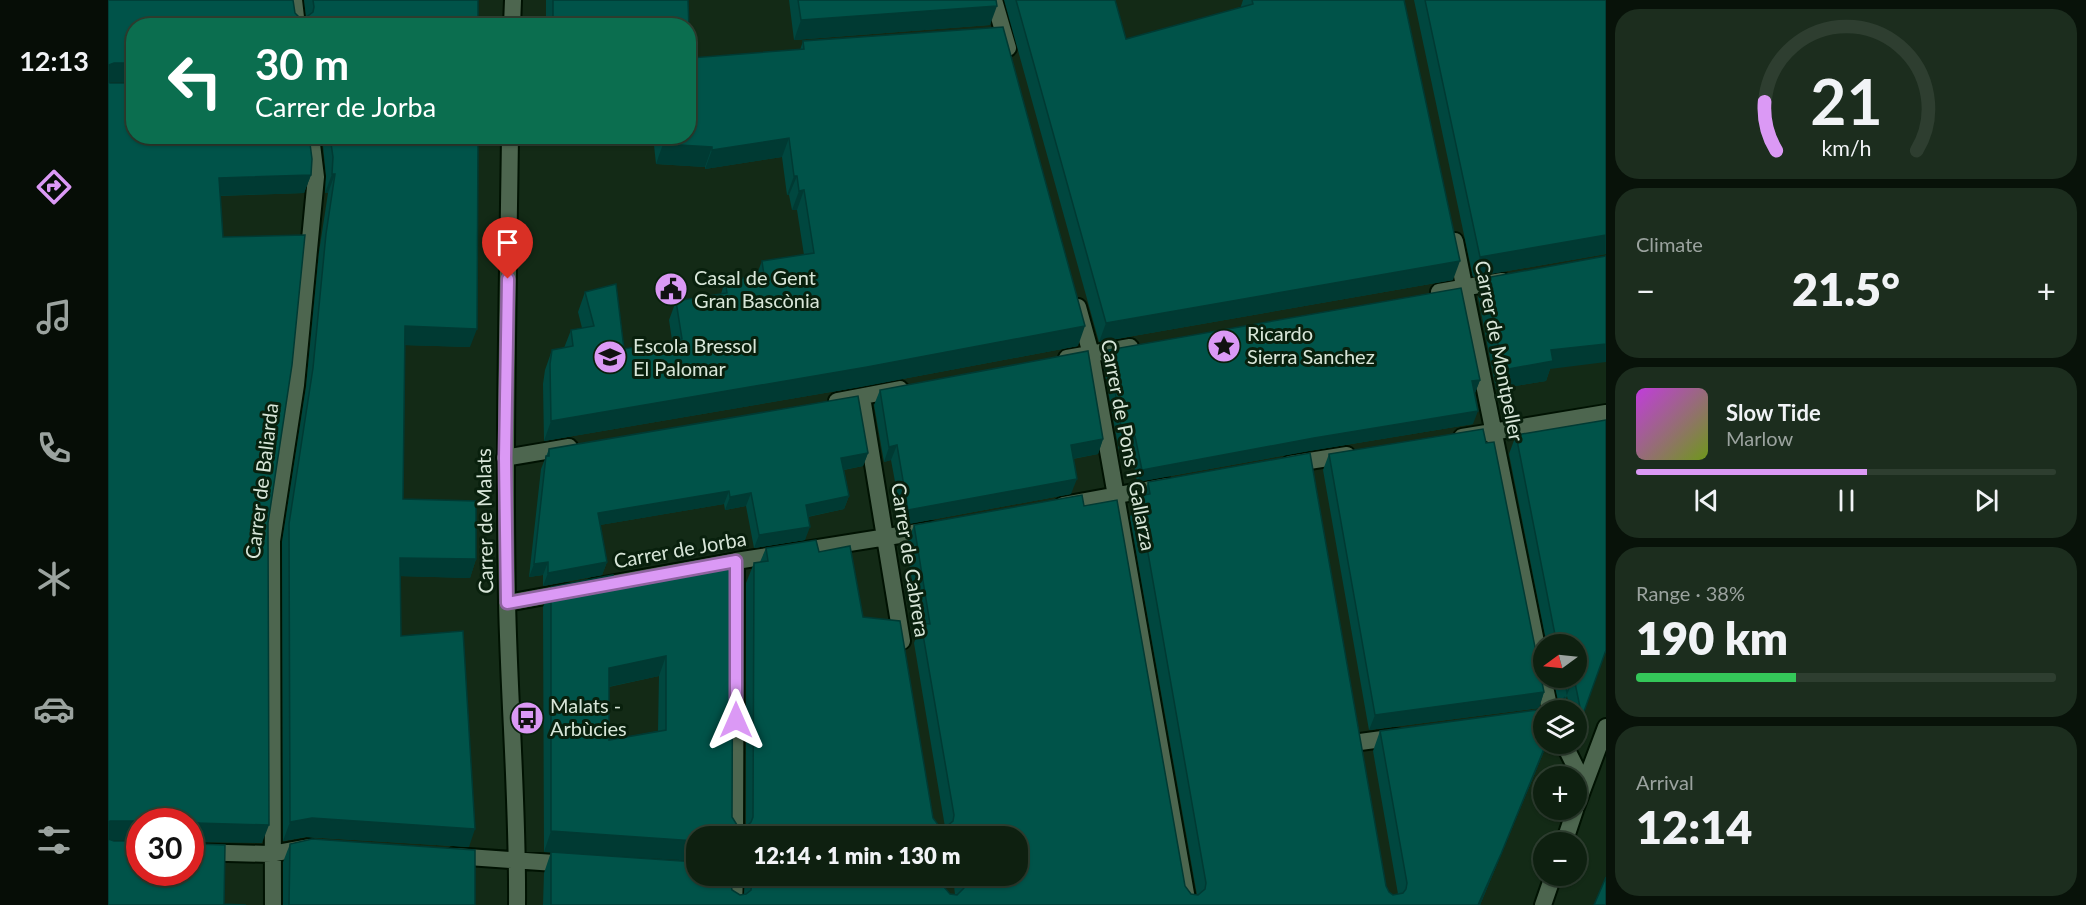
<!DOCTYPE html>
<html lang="en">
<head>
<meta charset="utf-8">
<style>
	body { margin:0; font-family:Lato,sans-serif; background:#1c2d1e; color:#f1f3f6; height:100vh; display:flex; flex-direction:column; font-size:22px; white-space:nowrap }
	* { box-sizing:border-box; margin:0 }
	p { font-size:20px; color:#9ba39f }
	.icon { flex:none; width:33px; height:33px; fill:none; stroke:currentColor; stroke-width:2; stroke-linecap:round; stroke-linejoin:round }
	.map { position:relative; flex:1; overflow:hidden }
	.side { display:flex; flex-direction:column; gap:9px; padding:9px; background:#081209; width:480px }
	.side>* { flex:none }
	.hud { position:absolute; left:18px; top:18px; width:570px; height:126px; border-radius:24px; box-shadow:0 2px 4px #0004,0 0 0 2px #2e3e30; background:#0b6e4f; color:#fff; overflow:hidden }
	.needle { width:39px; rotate:255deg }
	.fabs { position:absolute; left:1425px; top:634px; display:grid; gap:12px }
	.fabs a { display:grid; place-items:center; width:54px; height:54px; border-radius:50%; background:#0e2010; box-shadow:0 2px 4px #0004,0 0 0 2px #2e3e30; font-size:30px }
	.speed { position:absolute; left:18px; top:808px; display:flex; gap:12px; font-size:30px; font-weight:700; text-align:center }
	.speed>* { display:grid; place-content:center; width:78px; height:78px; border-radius:50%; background:#0e2010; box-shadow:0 2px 4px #0004,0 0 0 2px #2e3e30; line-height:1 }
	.speed .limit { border:9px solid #d22; background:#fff; color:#111 }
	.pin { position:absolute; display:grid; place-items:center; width:51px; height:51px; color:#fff; margin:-62px -26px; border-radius:50% 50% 50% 0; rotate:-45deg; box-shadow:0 0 6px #0007 }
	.pin .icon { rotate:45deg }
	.me { position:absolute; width:66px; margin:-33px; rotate:0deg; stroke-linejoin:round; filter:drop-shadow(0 0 4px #0008) }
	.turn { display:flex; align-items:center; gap:21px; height:126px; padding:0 30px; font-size:27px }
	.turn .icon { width:78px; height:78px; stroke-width:2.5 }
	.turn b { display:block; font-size:42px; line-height:51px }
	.big { font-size:45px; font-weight:800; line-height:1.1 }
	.side .card { flex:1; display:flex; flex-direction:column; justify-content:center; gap:9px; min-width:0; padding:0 21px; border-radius:24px; background:#1c2d1e }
	.side .dial { align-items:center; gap:0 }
	.dial svg { height:156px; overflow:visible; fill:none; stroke:#2e3e30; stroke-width:7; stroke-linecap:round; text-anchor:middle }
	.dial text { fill:#f1f3f6; stroke:none }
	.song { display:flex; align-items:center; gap:18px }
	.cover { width:72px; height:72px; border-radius:9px; background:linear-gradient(135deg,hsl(290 70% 55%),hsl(80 70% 35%)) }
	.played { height:6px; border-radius:3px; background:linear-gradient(90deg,#db99f5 55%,#2e3e30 55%) }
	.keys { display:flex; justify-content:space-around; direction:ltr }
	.heat { display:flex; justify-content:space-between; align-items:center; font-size:33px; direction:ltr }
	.charge { height:9px; border-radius:4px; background:linear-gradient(90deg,#34c759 38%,#2e3e30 0) }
	.trip { position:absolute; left:578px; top:826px; width:342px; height:60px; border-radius:24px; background:#0e2010; box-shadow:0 2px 4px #0004,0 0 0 2px #2e3e30; font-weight:800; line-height:60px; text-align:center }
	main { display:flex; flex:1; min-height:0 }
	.dock { display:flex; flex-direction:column; width:108px; justify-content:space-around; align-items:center; background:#060d06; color:#9ba39f }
	.dock .icon { width:42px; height:42px }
	.dock .active { color:#db99f5 }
	.dock b { font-size:27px; color:#f1f3f6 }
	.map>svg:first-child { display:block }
</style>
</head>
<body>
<main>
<nav class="dock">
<b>12:13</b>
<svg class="icon active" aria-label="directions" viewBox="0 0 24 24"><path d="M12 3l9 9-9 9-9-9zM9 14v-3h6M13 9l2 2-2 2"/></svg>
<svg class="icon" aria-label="music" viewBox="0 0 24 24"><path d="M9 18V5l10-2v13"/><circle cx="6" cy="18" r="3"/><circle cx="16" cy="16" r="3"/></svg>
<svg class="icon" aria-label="phone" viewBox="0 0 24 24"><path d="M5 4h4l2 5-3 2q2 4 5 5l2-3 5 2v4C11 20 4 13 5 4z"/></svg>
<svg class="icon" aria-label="climate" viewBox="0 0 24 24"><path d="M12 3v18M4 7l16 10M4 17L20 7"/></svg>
<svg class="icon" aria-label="car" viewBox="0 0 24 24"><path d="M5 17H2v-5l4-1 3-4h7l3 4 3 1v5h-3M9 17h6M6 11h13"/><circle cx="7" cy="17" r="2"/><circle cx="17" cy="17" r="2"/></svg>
<svg class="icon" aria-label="filters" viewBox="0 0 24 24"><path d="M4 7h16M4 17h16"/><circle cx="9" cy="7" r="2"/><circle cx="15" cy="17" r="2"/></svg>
</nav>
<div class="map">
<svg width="1498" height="905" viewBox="0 0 1498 905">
	<rect width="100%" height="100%" fill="#132a16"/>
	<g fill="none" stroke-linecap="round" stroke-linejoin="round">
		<defs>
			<path id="minor" d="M186,0l3,26
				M886,0l14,48
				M404,26l1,-26
				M402,136c-2,155 -6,310 -3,464 2,102 11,203 10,305
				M1347,241l95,470
				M1331,292l63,-11
				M970,307l13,47 97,551
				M959,358l63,-11
				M754,397l40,244
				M729,401l63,-12
				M1354,437l144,-24
				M397,458l64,-11
				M1182,464l57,-9
				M955,505l104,-19
				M485,587l143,-26 195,-31
				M399,603l60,-11
				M1252,742l37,-5
				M1456,744l20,40
				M1468,807l30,-80
				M627,837l1,-276
				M1456,843l11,-33
				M82,852l81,2 38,-7
				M346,856l115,8
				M165,905l-1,-364 24,-156 20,-208 -5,-41
				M626,905l1,-29
				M1435,905l10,-29"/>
		</defs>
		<use href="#minor" stroke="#001202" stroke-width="20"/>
		<use href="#minor" stroke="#4d664f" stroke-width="16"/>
	</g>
	<path fill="#00473f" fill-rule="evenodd" d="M0,0l187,13 4,4 6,1 1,-1 -2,-17h174v20l-344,6v56h-26l2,1 201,92 -7,18 -84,3 3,41 45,286 -6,320 -72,-21h-50v18h-31l115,64 -116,1z
		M438,0h142v26h-142z
		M681,0h207l-6,25 -196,15z
		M896,0h111l11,39 115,-32v-1l2,-6h161l49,280 -354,62z
		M1306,0h192v254l-133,23z
		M695,41l275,305 -218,41 -316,54 -1,-57 2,-14 7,-20 12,-2 7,-18 11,-2 -4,-16 7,-20 39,57 48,-9 -3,-20 7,-19 45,-7 4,-13 31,-5 6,-15 42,-6 -7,-45h-5l-3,-15h-2l-5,-38 -77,12v-2l-49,-3 -3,-28h35l3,-78 109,-8z
		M214,136h156l-8,211 -65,-2 -2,154 73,60 -6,19 -70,-2 1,60 68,211 -163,-10 -23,4 -1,-299 24,-155 13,-135 9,-59h-3l1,-17z
		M1377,278l65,91 -4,12 -50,8 -18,-92z
		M1000,350l372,30 -5,13h-1l-1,31 -164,27 -172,31 -6,-34 -12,3 -16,-88z
		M772,390l223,49 -5,15 -25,5 -2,35 -168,31 -12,-65 -7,2 -10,-57z
		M1408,435l90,215 -30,82v-21h-6l-3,-15 -6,15h-17v33h3l-54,130 -13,31h-937l1,-32 7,-21 180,32 1,6 8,5 4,-1 1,-18h197l2,11 6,7 5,1 -2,-19h64v-39h-321l-152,15 -1,-245 8,-20h64l118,-20 -1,250 5,8 9,1v-243l8,-20 6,-1 6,-14 53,4 44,65 70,201 6,8 6,1 -31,-184 6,-16 -14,-81 8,-21 170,-19 101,380 6,8 6,1 -67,-378 8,-21 6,-1 4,-13 241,410 4,3 5,-1 -25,-143 7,-20 173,-23 6,-3 -6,-27h23v-33h-29l-38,-191zM551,676l-1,55 -49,9v-53z
		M1378,443l58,249 -5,16 -170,22 -46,-260 6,-16z
		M441,449l319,4 -5,13 -19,4 5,26 -5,13 -36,8 -3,23 -51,8 -8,-42 -21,4 -1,-6 -124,21 7,37 -5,13 -59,11v-11l-14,2 12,-108z
		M182,844l185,61h-192v-43z"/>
	<path fill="#003a33" d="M889,6l-7,19 -196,15 7,-20z
		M6,63h20v19h-26v-16l1,-1z
		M681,138l-7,19 -77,12 7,-19z
		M555,144l49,3 -7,20 -49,-3z
		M224,174h3l-7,19h-3z
		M203,175l-7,18 -92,3 7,-18z
		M686,176h3l-8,19h-2z
		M696,190l-7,20h-5l7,-19z
		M1498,235v19l-133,23 7,-20z
		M1352,261l-7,19 -354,62 7,-19z
		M297,326l72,3 -7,18 -72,-2z
		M977,326l-7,20 -218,41 -316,54 7,-20z
		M1498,344v18l-56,7 -4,12 -50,8 7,-19 48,-20z
		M1372,380l-5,13 -8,1 5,-13z
		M1370,411l-5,13 -164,27 -172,31 5,-12 172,-32z
		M1027,436l-4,12 -12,3 4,-13z
		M995,439l-5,15 -33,6 6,-15z
		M789,445l-6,15 -7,2 5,-15z
		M760,453l-5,13 -26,5 4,-13z
		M969,479l-6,15 -168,31 5,-15z
		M621,491l-5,13 -130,22 4,-13z
		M643,493l-5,13 -21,4 5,-13z
		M741,496l-5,13 -43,9 5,-13z
		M702,527l-5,13 -51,8 5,-13z
		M292,558l76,1 -6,19 -76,-2z
		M440,562l-5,13 -14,2 5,-13z
		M499,562l-5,13 -59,11 5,-13z
		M558,656l-7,20 -57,12 7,-20z
		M1436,692l-5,16 -170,22 6,-15z
		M1438,744h1l-54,130 -13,31h-2z
		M204,818l163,11 -6,18 -163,-10 -23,4 7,-19z
		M2,821h38l-8,1v18h-32v-17z
		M88,823l73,2 -7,18 -72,-1v-16z
		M443,831l145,10v20l-152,-9z"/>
	<path fill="#005349" stroke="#003a33" stroke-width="1.5" fill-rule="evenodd" d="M0,0h185l2,13 4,4 6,1 8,-6 1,-5 -1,-7h165v20l-3,6h-341v37h-20l-5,2 -1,1z
		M445,0h135l1,30 -1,1v-5h-92v-1l-43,1z
		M690,0h198l1,6 -196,14z
		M908,0h99l11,39 127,-35 -1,-4h152l56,261 -354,62z
		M1317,0h181v235l-126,22z
		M895,27l82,299 -218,41 -316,54 -1,-57 2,-14 21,-4 -2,-16 23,-4 -9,-34 31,-8 8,65 58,-10 -6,-38 51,-8 -2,-12 39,-6 -2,-14 52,-8 -10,-63 -5,1 -2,-15h-3l-5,-38 -77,12v-3l-49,-3 -1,-8h26v-91l2,3 1,10 113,-9 -1,-8z
		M0,81l2,2h24v53h175l3,23 -1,16 -92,3 4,59 82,-2 -13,130 -24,158 1,302 -73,-2 -6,3v-4l-42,-1h-38l-2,2z
		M222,136h148l-1,193 -72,-3 -2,173 73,2v58l-76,-1 1,78 62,-5 12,198 -163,-11 -22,4 -1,-298 24,-156 13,-134 9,-60h-3l1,-17z
		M1498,256v88l-55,6 2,11 -50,9 -18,-92z
		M1353,288l19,92 -8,1 6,30 -164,27 -172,32 -7,-34 -12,2 -15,-88z
		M980,351l15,88 -32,6 6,34 -169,31 -11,-65 -8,2 -9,-57z
		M750,396l10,57 -27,5 8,38 -43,9 4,22 -51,8 -8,-42 -21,4 -1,-6 -131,22 9,49 -59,11v-11l-14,2 12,-108h3v-7z
		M1498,420v230l-24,67 -8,-39h2v-33h-19l-41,-210z
		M1375,429l3,14 8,-1 50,250 -169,23 -46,-261z
		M1202,453l76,433 3,6 4,3 10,-2 3,-4 1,-6 -27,-152 173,-23 5,-2 7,-9 -5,14h-16v33h2l-45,110 -23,51h-927v-53l145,10v14h35v8l1,6 8,5 6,-1 5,-4 1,-14h190l2,11 6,7 7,1 7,-7 -1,-12h54v-39h-321v4l-145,-10v-244l62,-12 2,12 118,-20 -1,250 5,8 10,1 4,-4 2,-5 1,-254 14,-2 -2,-13 50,-8 3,12 31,-6 13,71 37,4 33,197 6,8 7,1 7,-6 1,-6 -33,-192 9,1 -16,-99 168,-30 2,11 33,-6 68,386 6,8 7,1 7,-6 1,-6 -68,-387 12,-2 -2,-12zM558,656v74l-57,10v-72z
		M1456,678h9l-6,15z
		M0,839l6,2h26v32h50v-31l6,2 29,1 -1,59 22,1h-138z
		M204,839l163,11v55h-186l1,-61z
		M1498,877v28h-12z"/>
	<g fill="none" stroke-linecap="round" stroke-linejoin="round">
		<defs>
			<path id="route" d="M400,279l-3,179 2,145 229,-42v159"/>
		</defs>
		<use href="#route" stroke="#8e639f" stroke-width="15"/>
		<use href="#route" stroke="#db99f5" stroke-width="10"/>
	</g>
	<defs>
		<symbol id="civic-disc" viewBox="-11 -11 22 22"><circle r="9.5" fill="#db99f5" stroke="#09200d"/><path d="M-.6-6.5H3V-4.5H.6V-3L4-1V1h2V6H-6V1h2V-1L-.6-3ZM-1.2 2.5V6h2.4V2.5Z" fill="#111"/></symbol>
		<symbol id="sight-disc" viewBox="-11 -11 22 22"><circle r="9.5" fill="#db99f5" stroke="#09200d"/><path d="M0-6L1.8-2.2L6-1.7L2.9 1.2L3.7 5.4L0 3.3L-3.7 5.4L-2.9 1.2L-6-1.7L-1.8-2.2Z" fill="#111"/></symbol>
		<symbol id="school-disc" viewBox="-11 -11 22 22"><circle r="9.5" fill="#db99f5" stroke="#09200d"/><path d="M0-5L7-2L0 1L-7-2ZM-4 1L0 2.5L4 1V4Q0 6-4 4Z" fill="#111"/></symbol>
		<symbol id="bus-disc" viewBox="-11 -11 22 22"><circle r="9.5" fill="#db99f5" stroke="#09200d"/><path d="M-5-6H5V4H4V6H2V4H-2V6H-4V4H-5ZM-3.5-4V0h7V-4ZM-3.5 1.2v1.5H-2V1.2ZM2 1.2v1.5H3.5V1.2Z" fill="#111"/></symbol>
	</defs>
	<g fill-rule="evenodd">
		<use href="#civic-disc" x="544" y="270" width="38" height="38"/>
		<use href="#sight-disc" x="1097" y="327" width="38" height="38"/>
		<use href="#school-disc" x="483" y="338" width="38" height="38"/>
		<use href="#bus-disc" x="400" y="699" width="38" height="38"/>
	</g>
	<g text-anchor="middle" stroke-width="6" stroke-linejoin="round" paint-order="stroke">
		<g font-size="20" fill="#d8e6d9" stroke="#09200d" text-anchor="start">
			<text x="586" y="285">Casal de Gent<tspan x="586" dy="23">Gran Bascònia</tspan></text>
			<text x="1139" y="341">Ricardo<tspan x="1139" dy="23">Sierra Sanchez</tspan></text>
			<text x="525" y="353">Escola Bressol<tspan x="525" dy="23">El Palomar</tspan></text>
			<text x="442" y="713">Malats -<tspan x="442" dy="23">Arbùcies</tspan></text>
		</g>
		<g font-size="20" fill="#d8e6d9" stroke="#09200d">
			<text transform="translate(1391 351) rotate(79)" y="7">Carrer de Montpeller</text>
			<text transform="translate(1020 445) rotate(79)" y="7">Carrer de Pons i Gallarza</text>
			<text transform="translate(154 481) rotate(-83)" y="7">Carrer de Baliarda</text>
			<text transform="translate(377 521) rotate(-91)" y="7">Carrer de Malats</text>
			<text transform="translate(572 550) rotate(-10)" y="7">Carrer de Jorba</text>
			<text transform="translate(802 560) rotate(81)" y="7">Carrer de Cabrera</text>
		</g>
	</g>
</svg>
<div class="fabs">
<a><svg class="needle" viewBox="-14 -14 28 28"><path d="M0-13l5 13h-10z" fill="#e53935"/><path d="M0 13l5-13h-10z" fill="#9ba39f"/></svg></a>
<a><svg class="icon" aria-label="layers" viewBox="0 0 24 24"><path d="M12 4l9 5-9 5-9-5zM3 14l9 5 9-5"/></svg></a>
<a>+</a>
<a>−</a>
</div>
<div class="speed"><div class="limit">30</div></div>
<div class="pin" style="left:400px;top:279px;background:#d93025"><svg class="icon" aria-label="arrive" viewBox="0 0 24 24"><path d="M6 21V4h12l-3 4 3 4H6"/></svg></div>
<svg class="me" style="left:628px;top:720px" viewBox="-20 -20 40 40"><path d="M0-17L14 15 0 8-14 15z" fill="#db99f5" stroke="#fff" stroke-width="4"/></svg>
<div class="trip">12:14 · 1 min · 130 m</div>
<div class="hud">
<div class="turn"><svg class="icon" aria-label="left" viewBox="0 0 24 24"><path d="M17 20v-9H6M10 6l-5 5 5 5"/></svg><div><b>30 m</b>Carrer de Jorba</div></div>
</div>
</div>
<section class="side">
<div class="card dial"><svg viewBox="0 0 100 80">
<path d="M14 69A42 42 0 1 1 86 69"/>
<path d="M14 69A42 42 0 0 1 8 44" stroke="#db99f5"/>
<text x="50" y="56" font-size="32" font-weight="700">21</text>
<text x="50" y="72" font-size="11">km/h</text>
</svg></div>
<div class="card"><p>Climate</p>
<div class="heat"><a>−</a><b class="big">21.5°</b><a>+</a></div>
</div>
<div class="card">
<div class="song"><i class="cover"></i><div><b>Slow Tide</b><p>Marlow</p></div></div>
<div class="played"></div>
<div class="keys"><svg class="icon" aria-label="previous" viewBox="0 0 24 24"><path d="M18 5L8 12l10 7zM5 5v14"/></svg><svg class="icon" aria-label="pause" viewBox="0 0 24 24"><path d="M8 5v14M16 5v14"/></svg><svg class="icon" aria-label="next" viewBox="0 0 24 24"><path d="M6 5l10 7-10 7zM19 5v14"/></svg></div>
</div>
<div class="card"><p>Range · 38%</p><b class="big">190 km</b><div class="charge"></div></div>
<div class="card"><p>Arrival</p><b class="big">12:14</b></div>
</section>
</main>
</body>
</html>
